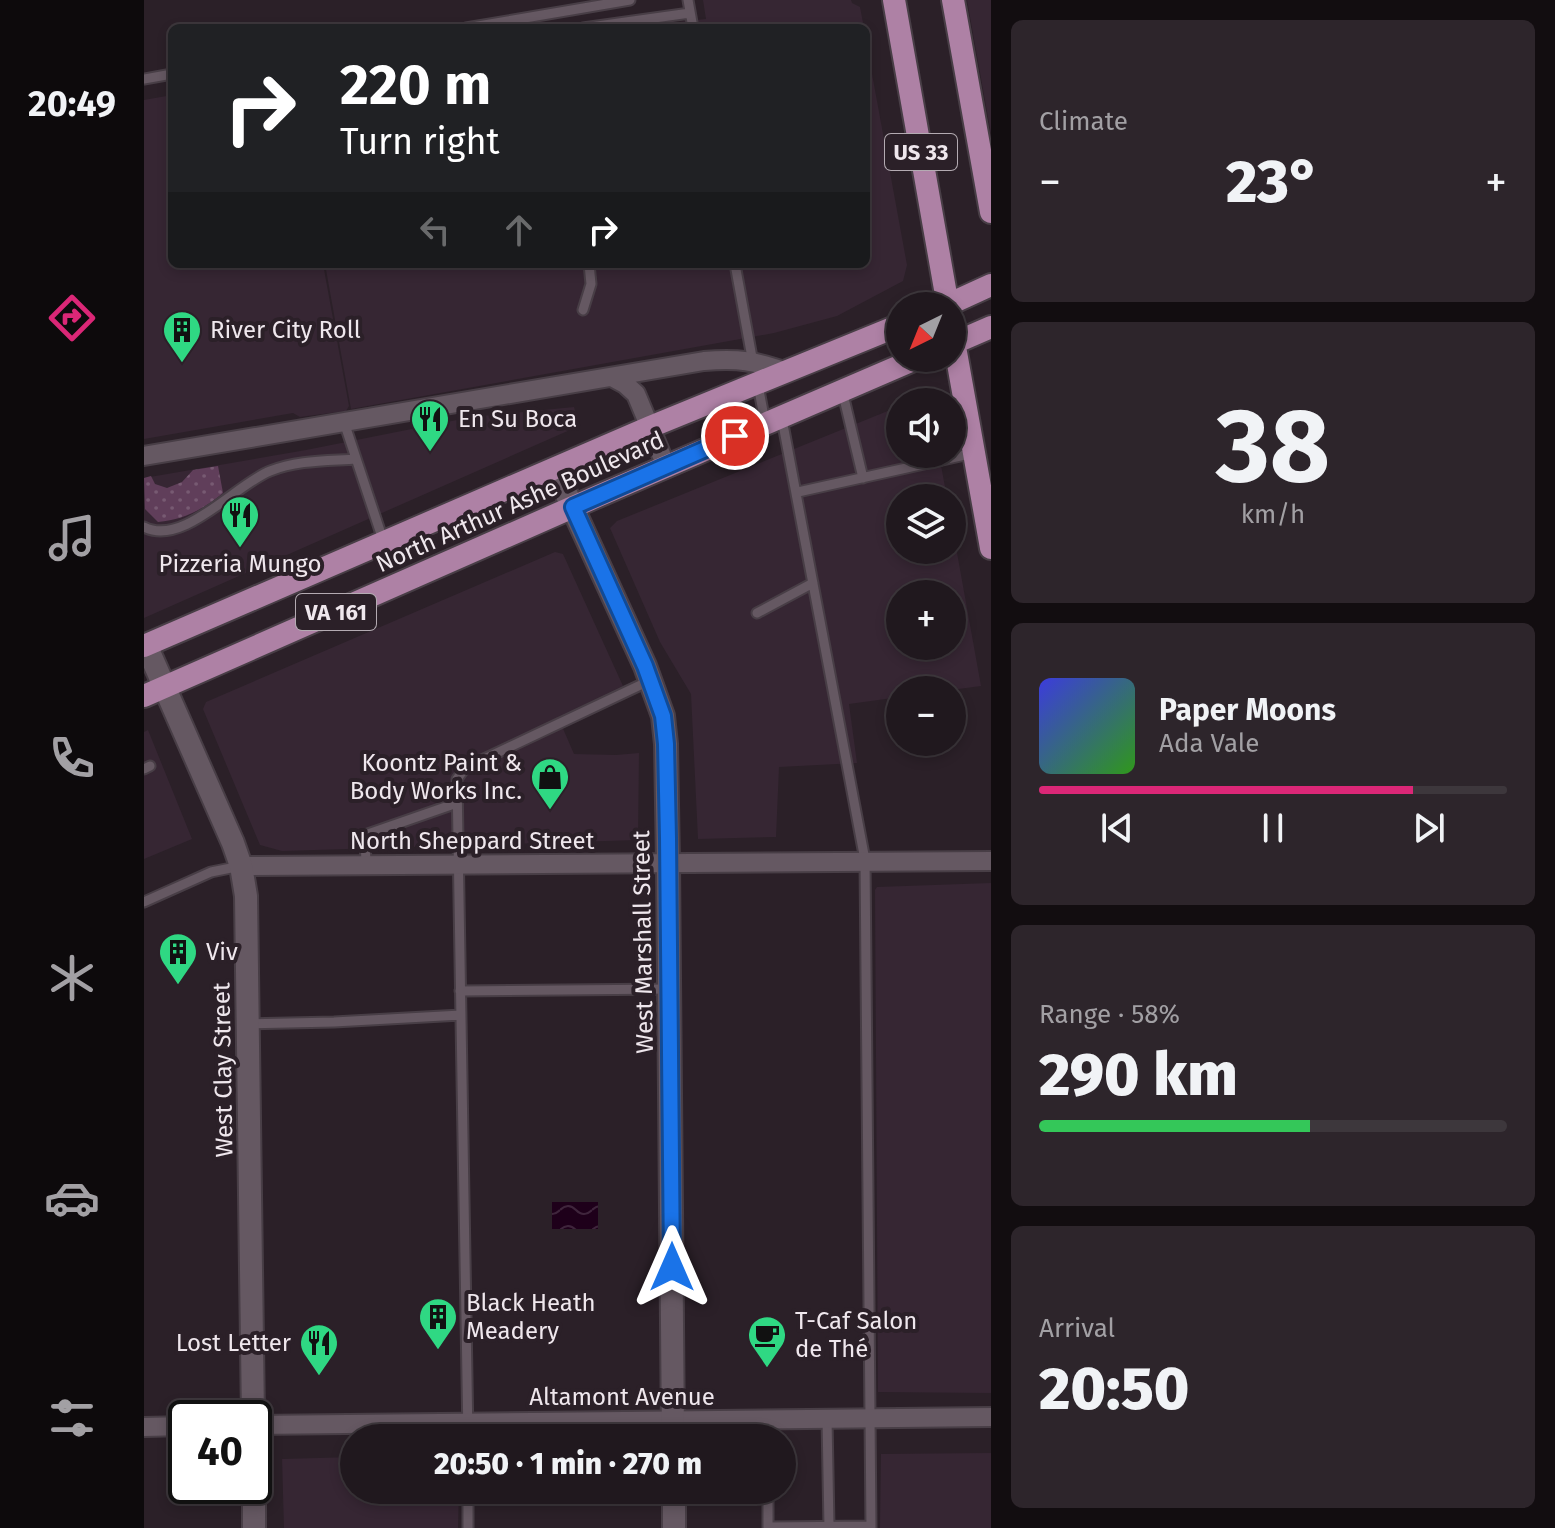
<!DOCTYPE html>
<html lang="en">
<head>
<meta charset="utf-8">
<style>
	body { margin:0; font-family:"Fira Sans",sans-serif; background:#2d252b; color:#f1f3f6; height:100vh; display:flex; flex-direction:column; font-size:30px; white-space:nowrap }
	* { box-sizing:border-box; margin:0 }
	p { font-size:26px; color:#a2a0a4 }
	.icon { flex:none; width:44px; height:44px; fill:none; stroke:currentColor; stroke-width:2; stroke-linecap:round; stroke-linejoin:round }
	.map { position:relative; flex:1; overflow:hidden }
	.drawer { display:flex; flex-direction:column; gap:20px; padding:20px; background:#120d10; width:564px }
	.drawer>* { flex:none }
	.hud { position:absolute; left:24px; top:24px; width:702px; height:244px; border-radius:12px; box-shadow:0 4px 12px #0003,0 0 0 2px #3d373c; background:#202124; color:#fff; overflow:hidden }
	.needle { width:52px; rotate:223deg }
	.buttons { position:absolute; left:742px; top:292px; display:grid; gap:16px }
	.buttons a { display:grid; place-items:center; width:80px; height:80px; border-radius:50%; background:#20181e; box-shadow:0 4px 12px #0003,0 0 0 2px #3d373c; font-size:40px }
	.speed { position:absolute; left:24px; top:1400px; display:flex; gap:16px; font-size:40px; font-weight:700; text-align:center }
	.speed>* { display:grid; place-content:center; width:104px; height:104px; border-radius:50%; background:#20181e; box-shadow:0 4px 12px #0003,0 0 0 2px #3d373c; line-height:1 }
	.speed .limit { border:4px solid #111; border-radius:12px; background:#fff; color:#111 }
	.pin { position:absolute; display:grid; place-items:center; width:68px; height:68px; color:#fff; margin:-34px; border:4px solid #fff; border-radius:50%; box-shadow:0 2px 8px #0007 }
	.me { position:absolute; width:88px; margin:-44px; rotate:0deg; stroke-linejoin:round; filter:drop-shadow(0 0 6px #0008) }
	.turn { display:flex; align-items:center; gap:28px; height:168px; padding:0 40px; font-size:36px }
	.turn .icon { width:104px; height:104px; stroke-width:2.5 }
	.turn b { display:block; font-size:56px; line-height:68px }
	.lanes { display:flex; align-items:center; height:76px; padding:0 40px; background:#0003; justify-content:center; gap:40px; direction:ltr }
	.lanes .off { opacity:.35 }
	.big { font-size:60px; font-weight:800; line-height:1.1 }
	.drawer .card { flex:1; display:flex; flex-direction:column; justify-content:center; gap:12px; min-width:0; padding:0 28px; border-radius:12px; background:#2d252b }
	.drawer .dial { align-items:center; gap:0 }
	.dial b { font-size:104px; line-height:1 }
	.song { display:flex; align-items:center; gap:24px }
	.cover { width:96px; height:96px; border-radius:12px; background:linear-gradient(135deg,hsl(240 70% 55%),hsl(110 70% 35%)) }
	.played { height:8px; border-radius:4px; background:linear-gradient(90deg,#db2777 80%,#3d373c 80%) }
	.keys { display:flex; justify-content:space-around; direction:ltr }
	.heat { display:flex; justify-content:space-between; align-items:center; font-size:44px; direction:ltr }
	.charge { height:12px; border-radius:6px; background:linear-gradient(90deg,#34c759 58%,#3d373c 0) }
	.trip { position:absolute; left:196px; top:1424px; width:456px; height:80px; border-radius:40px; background:#20181e; box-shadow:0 4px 12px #0003,0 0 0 2px #3d373c; font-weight:800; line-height:80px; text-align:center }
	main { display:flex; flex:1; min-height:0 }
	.dock { display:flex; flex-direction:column; width:144px; justify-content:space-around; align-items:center; background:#0d0a0c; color:#a2a0a4 }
	.dock .icon { width:56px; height:56px }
	.dock .on { color:#db2777 }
	.dock b { font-size:36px; color:#f1f3f6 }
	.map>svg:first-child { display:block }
</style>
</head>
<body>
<main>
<nav class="dock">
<b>20:49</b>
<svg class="icon on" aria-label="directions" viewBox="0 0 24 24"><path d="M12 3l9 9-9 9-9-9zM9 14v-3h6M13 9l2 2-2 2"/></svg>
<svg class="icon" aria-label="music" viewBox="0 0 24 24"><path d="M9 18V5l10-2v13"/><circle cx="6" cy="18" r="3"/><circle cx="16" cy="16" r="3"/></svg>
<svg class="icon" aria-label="phone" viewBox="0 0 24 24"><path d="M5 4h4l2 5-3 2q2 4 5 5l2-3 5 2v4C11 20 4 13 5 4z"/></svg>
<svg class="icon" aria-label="climate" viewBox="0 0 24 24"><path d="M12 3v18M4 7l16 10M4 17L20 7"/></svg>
<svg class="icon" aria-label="car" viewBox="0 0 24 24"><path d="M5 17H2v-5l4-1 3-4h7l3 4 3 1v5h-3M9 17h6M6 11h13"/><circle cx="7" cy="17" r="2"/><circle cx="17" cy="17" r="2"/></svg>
<svg class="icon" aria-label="filters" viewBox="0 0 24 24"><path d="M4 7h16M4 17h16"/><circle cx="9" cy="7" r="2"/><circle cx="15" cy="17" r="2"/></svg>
</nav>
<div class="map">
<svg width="847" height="1528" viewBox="0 0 847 1528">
	<defs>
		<pattern id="grass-dots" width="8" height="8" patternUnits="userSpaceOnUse" patternTransform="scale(2)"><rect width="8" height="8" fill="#603e5a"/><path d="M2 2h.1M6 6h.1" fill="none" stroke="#775a72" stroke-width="1.8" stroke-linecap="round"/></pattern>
		<pattern id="water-waves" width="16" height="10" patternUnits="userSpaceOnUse" patternTransform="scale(2)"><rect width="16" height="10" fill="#1e001a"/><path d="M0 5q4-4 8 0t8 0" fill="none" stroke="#3f253c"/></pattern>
	</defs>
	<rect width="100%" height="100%" fill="#2b2028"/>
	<path fill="#362633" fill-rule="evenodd" d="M559,0h148l1,3 8,4 4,21h-245l87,-9z
		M823,0h24v134z
		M722,41l41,224 -4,16 -66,35 -63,17 -423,76 -26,-145h541z
		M28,95v169h151l26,142 -3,5 -46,6 -7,-4 -149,26v-339z
		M756,406v48h39l8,44h-47v52h52v-25l29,161 -30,4h-51v7l-51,7 8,59 -78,4 -3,70 -78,2 -7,-145 -31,-52 -50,-114 7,-7zM756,594h52v52h-52z
		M430,407l5,19 -435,192v-140l162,-28 166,-33z
		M411,552l8,2 60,132 -65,31 16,37 42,1 23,-2 -1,87 -356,11 -22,-6 -57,-136 3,-7z
		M4,730l44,109 -48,20v-127z
		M847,883v510l-113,-1 -3,-502 2,-3z
		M847,1453v75h-111l1,-74z
		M210,1457v33h105l-1,38h-174l-2,-69z"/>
	<path fill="url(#grass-dots)" d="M74,466l5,27c-19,16 -40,27 -65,29l-13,-13 -1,-31 7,-2 4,8 12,4 15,-6 11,-12z"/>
	<path fill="url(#water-waves)" d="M408,1202h46v27h-46z"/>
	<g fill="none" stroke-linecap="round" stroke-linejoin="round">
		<defs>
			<path id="service" d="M544,0l5,28
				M322,28l164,-28
				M439,28l107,-15
				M0,79l28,-5
				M591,264l18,99
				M439,310l8,-26 -2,-20
				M614,385l7,37
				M698,390l21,88
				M638,419l83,441 6,668
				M200,422l40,121
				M654,492l176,-39
				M0,527c39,20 91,-42 126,-56 27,-11 57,-10 86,-12
				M613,613l56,-30
				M0,769l6,-3
				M222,865l-1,-30 92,-32
				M0,902l67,-30 30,-6
				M316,991l209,-2
				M104,1024l86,-2 127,-7
				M683,1419l2,108
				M623,1420v18
				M324,1438l-11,-659 8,-11 186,-88
				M324,1490v38
				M624,1490v37l103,-1"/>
			<path id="minor" d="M468,377l13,7 11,10 30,72
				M0,456l560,-95c36,-3 49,0 83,11
				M97,866l750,-5
				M110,1425l737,-8
				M0,1427l42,-1"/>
			<path id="tertiary" d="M411,469l90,197 18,50 3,28 2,119 5,575
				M2,645l87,198 8,23 5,30 7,522
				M110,1486v42
				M530,1490v38"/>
			<path id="primary" d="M750,0l54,306
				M809,0l38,212
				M801,306l46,-21
				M808,330l39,218
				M808,344l39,-17
				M0,646l506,-219 250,-102
				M0,696l454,-200 320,-138"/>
		</defs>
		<use href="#service" stroke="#483e46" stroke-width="13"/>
		<use href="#minor" stroke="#483e46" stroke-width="22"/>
		<use href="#tertiary" stroke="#483e46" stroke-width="26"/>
		<use href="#primary" stroke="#483e46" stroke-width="26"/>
		<use href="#service" stroke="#655862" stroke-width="9"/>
		<use href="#minor" stroke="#655862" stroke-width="18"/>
		<use href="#tertiary" stroke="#655862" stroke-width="22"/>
		<use href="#primary" stroke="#ae81a5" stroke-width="22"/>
	</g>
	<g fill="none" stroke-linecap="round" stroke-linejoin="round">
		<defs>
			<path id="route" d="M528,1267l-4,-429 -2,-94 -3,-28 -18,-50 -72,-159 162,-71"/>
		</defs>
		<use href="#route" stroke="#114b97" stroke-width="20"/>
		<use href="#route" stroke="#1a73e8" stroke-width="14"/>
	</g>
	<defs>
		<symbol id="building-pin" viewBox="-11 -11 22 30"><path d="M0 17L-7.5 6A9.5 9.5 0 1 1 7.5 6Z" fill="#2fd883" stroke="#2b2028"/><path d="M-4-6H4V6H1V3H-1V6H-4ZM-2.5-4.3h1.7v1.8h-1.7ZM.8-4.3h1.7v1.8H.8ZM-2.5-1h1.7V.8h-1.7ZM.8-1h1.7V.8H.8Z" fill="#111"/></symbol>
		<symbol id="restaurant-pin" viewBox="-11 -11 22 30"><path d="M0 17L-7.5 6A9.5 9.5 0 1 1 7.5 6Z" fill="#2fd883" stroke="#2b2028"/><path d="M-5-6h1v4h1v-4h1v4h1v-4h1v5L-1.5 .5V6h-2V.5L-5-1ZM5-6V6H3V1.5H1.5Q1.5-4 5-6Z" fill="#111"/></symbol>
		<symbol id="shop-pin" viewBox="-11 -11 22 30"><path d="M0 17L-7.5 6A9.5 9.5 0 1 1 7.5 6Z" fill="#2fd883" stroke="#2b2028"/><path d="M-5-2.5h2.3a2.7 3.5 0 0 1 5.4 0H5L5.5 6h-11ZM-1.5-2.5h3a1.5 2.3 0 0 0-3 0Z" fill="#111"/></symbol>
		<symbol id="cafe-pin" viewBox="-11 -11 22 30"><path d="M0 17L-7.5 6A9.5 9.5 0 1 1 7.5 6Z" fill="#2fd883" stroke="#2b2028"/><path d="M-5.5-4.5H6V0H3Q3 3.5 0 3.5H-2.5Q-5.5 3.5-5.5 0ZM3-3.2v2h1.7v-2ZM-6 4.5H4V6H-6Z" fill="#111"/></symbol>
	</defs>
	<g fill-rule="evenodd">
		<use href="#building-pin" x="16" y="308" width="44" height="60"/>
		<use href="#restaurant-pin" x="264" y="397" width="44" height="60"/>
		<use href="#restaurant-pin" x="74" y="493" width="44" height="60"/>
		<use href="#shop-pin" x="384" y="755" width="44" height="60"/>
		<use href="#building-pin" x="12" y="930" width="44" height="60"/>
		<use href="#building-pin" x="272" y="1295" width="44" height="60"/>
		<use href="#cafe-pin" x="601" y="1313" width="44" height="60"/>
		<use href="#restaurant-pin" x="153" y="1321" width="44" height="60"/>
	</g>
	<g text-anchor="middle" stroke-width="8" stroke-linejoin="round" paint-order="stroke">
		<g fill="#2b2028" stroke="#b4abb2" stroke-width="2">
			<rect x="741" y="134" width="72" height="36" rx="6"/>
			<rect x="152" y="594" width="80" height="36" rx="6"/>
		</g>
		<g font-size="22" font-weight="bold" fill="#efe7ed">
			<text x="777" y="160">US 33</text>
			<text x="192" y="620">VA 161</text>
		</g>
		<g font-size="24" fill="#efe7ed" stroke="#2b2028" text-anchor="start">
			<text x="66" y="338">River City Roll</text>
			<text x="314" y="427">En Su Boca</text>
			<text x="96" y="572" text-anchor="middle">Pizzeria Mungo</text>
			<text x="378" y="771" text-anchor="end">Koontz Paint &amp;<tspan x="378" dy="28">Body Works Inc.</tspan></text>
			<text x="62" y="960">Viv</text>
			<text x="322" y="1311">Black Heath<tspan x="322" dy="28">Meadery</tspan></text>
			<text x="651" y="1329">T-Caf Salon<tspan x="651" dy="28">de Thé</tspan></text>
			<text x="147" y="1351" text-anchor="end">Lost Letter</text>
		</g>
		<g font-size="24" fill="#efe7ed" stroke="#2b2028">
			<text transform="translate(376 502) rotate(-24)" y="8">North Arthur Ashe Boulevard</text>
			<text x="328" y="849">North Sheppard Street</text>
			<text transform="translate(499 942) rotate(-91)" y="8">West Marshall Street</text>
			<text transform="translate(79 1070) rotate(-91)" y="8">West Clay Street</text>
			<text x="478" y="1405">Altamont Avenue</text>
		</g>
	</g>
</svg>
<div class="buttons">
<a><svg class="needle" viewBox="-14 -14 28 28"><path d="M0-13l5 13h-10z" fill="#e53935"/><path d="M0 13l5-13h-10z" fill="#a2a0a4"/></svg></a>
<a><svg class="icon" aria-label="sound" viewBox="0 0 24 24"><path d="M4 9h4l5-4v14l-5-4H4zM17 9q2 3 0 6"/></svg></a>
<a><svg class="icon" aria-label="layers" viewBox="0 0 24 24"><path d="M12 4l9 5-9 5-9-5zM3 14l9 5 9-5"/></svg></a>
<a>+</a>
<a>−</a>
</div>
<div class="speed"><div class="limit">40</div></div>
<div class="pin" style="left:591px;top:436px;background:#d93025"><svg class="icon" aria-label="arrive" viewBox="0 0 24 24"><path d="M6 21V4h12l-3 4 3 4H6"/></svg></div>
<svg class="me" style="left:528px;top:1267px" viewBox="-20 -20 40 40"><path d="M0-17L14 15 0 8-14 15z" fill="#1a73e8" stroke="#fff" stroke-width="4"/></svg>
<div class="trip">20:50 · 1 min · 270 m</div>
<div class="hud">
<div class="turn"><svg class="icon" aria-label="right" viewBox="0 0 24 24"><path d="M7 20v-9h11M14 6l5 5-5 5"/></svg><div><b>220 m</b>Turn right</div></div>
<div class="lanes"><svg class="icon off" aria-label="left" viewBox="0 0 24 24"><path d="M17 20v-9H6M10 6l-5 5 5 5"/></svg><svg class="icon off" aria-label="ahead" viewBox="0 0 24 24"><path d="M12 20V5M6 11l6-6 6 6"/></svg><svg class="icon" aria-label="right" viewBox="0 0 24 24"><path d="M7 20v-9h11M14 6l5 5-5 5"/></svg></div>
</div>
</div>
<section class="drawer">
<div class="card"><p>Climate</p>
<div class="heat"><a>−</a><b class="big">23°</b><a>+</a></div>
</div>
<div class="card dial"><b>38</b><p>km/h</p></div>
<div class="card">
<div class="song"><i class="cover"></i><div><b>Paper Moons</b><p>Ada Vale</p></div></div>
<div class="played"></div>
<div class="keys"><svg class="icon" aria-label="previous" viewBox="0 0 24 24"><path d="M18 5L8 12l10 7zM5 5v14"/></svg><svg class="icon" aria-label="pause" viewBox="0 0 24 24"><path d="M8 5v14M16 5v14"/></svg><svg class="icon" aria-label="next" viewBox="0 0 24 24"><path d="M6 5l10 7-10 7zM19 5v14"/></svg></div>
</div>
<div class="card"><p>Range · 58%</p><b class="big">290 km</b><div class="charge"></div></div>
<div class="card"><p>Arrival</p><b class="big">20:50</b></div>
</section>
</main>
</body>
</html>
